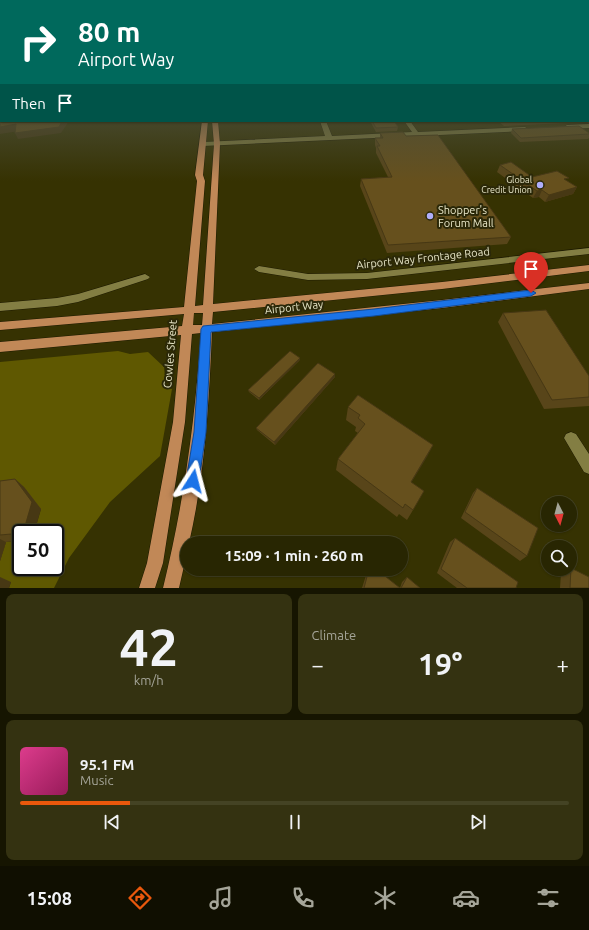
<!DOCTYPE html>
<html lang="en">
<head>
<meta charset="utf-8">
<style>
	body { margin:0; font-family:Ubuntu,sans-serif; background:#343211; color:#f1f3f6; height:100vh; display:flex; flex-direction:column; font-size:15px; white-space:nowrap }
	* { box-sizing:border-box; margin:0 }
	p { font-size:13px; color:#a5a599 }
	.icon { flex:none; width:22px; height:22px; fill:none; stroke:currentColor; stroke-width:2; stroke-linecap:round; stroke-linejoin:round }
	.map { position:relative; height:588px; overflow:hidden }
	.panel { display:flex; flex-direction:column; gap:6px; padding:6px; background:#161501; flex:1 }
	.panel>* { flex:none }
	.top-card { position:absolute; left:0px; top:0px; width:589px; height:122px; box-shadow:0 1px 3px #0004,0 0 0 1px #444324; background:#00695c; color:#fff; overflow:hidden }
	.needle { width:26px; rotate:174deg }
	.fabs { position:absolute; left:541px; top:496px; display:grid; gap:8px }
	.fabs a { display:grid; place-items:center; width:36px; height:36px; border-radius:50%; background:#282602; box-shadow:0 1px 3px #0004,0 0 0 1px #444324; font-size:20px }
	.speed { position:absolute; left:12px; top:524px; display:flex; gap:8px; font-size:20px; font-weight:700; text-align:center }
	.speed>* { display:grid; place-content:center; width:52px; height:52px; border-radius:50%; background:#282602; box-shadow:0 1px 3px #0004,0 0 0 1px #444324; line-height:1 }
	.speed .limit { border:2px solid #111; border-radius:6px; background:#fff; color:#111 }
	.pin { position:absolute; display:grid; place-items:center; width:34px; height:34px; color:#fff; margin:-41px -17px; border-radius:50% 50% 50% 0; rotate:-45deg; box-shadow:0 0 4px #0007 }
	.pin .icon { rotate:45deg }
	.me { position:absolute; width:44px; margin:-22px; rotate:9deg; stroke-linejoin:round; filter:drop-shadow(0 0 3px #0008) }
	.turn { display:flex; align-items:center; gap:14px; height:84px; padding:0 12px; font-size:18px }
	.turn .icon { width:52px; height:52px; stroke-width:2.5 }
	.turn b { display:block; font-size:28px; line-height:34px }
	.then { display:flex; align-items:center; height:38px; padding:0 12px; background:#0003; gap:8px; font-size:15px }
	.big { font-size:30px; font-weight:700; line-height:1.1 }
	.panel .widget { flex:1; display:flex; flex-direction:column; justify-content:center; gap:6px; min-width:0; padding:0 14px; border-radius:8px; background:#343211 }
	.panel .dial { align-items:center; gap:0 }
	.dial b { font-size:52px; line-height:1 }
	.song { display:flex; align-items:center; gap:12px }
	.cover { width:48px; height:48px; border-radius:6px; background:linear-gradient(135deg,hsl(330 70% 55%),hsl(330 70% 35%)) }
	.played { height:4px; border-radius:2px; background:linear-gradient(90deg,#ea580c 20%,#444324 20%) }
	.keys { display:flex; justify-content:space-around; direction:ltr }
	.heat { display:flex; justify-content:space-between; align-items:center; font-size:22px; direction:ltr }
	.panel .tiles { flex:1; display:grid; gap:6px; grid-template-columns:1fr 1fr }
	.widget:last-child { grid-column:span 2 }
	.trip { position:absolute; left:180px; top:536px; width:228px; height:40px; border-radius:20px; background:#282602; box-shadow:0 1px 3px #0004,0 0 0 1px #444324; font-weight:700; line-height:40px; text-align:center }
	.menu { display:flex; height:64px; justify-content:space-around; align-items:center; background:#100f01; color:#a5a599 }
	.menu .icon { width:28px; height:28px }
	.menu .on { color:#ea580c }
	.menu b { font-size:18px; color:#f1f3f6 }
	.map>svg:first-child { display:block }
</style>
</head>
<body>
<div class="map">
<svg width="589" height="588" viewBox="0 0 589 588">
	<rect width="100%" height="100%" fill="#363202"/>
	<path fill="#5f5801" d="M118,351l12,3 18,-2 16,15 2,21 6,1 -12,67 -50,46 -41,56 -15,30h-45l2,-6 -11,1v-22l6,-19 15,-2v27h34v-34h-21l7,-24 -41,-20v-127z"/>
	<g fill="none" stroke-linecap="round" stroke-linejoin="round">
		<defs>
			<path id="minor" d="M320,121h6l6,15 80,-4 -8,-11h6l8,11 107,-5 3,2 -3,2 -322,15 -3,-2 3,-2 122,-6z
				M589,124v4l-22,1 -3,-2 3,-2z
				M589,248v6l-222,25 -59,1 -49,-8 -5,-3 5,-3 49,8 59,-1z
				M145,274l5,3 -2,2 -70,23 -21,4 -57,5v-8l57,-5 21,-4z
				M571,432l5,2 13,20v20l-5,-2 -20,-34 2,-4z"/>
			<path id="major" d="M202,121h6l-5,54 2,6 -10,125 8,-1 11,-161 -2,-23h6l2,23 -7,160 229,-22 147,-17v6l-147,18 -229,23 -1,12 230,-24 147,-17v6l-147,19 -230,24c-3,70 -7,142 -23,211h-2v10l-8,35h-16c21,-86 32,-167 38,-255l-9,1 -7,88 -22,141 -8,25h-16l8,-25 26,-141 8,-87 -181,17v-10l182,-16 2,-12 -184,16v-8l184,-15 13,-126 -2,-6zM194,313h9l-1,12h-9z"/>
		</defs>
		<use href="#minor" stroke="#1d1a00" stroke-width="1"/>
		<use href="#major" stroke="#1d1a00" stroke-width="1"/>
		<use href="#minor" fill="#837e43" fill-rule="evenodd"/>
		<use href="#major" fill="#c18857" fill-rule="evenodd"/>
	</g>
	<path fill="#584519" d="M370,121h24l4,6 -1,4 -21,1z
		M498,121h71l-1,2 -64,3z
		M512,129l77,4v5l-1,1 -68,3 -9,-9z
		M380,133l26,3 105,101 -4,7 -120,9 -27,-67 1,-7 27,-2 -12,-24v-5l-1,-3v-7h5z
		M500,165l32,12 35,4 10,6 -4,7 -28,8 -6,-5 -6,1 -36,-26z
		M503,313l86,63v30l-45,3 -46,-87z
		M300,360l-41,40 -10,-8 -1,-2z
		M335,374v3l-60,68 -18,-15 -1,-2z
		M348,407l85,38 -22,37 2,28 -6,10 -8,-6 -2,3 -61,-47 2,-11 20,-26 -3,-2 1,-4 -10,-7z
		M15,479l9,8 17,22 -20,24v7l-15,2 -6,19v-80z
		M477,488l50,68 -7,5 -59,-43 12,-25z
		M455,538l61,50h-59l-20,-15 13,-31z
		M570,568h1l18,20h-29l1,-15 7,-4h2z
		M368,569h8l24,19 2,-6 5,-5 13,11h-58z"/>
	<path fill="#473814" d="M62,121h7l-8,12 -43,6 -3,-6z
		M16,124l3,7 -19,3v-7z
		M577,187l-4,7 -28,8 4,-7z
		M542,190l-3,7 -6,1 4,-7z
		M300,358v2l-41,40v-2z
		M335,374v3l-60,68 -1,-3z
		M433,445l-6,12 -22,36 6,-11z
		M15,479l9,8 17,22 -7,24h-11z
		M0,539l6,3 -6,19z
		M0,577l11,5 -2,6h-9z"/>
	<path fill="#66501d" stroke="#473814" d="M588,98h1v15h-1z
		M0,113h1v8h61l-3,6 -44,6 1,-9 -16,3z
		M372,121h22l4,6 -22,1z
		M504,121h27l-25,1z
		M579,126l10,7v1l-68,4 -9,-9z
		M403,132l3,4 32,-1 73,102 -123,8 -27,-66 31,-2 -15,-31h3l-5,-8h8l-3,-5z
		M511,162l21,15 25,-6 12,7 -5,1 13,8 -28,8 -7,-5 -5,1 -37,-26z
		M546,310l43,66v21l-37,3 -49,-87z
		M290,351l10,7 -41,40 -11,-8z
		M318,363l17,11 -61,68 -18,-14z
		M358,395l75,50 -22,37 13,9 -11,19 -8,-6 -2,4 -65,-49 27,-35 -7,-6 2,-3 -12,-8z
		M15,479l17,23 -9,31 -23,2v-54z
		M477,488l61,40 -11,28 -62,-44z
		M455,538l63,44 -2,6h-49l-26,-19z
		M571,568l18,9v11h-19z
		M369,569h7l24,19h-36z
		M407,577l13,11h-19z"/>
	<linearGradient id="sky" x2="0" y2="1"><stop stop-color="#1e1c01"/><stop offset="0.54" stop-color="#4c4f39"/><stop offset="1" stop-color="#4c4f39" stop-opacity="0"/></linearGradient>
	<rect width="589" height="181" fill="url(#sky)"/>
	<path fill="#1a73e8" stroke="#114b97" d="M531,290l5,3 -5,3 -157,20 -163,16 -5,100 -7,49 -2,4 -4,2 -5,-2 -2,-4 8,-49 7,-103 2,-3 171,-17z"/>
	<g fill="#b0aefa" stroke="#2b2808" stroke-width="1.5">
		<circle cx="540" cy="185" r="4"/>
		<circle cx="430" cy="216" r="4"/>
	</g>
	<g text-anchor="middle" stroke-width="4" stroke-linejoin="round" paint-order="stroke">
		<g font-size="9" fill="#e9e7c9" stroke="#2b2808" text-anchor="end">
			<text x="532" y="183">Global<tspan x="532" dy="10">Credit Union</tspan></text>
		</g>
		<g font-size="11" fill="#e9e7c9" stroke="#2b2808" text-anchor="start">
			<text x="438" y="214">Shopper's<tspan x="438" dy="13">Forum Mall</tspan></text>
		</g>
		<g font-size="11" fill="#e9e7c9" stroke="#2b2808">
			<text transform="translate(423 258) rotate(-6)" y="4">Airport Way Frontage Road</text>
			<text transform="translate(294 307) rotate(-6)" y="4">Airport Way</text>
			<text transform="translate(170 354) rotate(-85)" y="4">Cowles Street</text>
		</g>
	</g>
</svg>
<div class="fabs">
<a><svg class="needle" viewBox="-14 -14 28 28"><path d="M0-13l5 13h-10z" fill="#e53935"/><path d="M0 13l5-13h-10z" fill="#a5a599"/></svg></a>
<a><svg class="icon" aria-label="search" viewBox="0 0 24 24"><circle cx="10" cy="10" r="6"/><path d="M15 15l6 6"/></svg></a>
</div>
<div class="speed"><div class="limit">50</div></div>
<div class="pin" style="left:531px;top:293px;background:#d93025"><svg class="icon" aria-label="arrive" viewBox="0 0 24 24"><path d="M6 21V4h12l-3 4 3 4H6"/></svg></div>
<svg class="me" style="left:193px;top:481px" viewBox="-20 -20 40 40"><path d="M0-17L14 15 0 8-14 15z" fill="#1a73e8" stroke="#fff" stroke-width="4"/></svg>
<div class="trip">15:09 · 1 min · 260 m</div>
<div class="top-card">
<div class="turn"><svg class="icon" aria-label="right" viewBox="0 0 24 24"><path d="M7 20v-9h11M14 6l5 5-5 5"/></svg><div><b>80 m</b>Airport Way</div></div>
<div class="then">Then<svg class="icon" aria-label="arrive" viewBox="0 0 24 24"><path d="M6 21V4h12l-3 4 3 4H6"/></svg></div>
</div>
</div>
<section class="panel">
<div class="tiles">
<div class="widget dial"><b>42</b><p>km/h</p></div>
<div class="widget"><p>Climate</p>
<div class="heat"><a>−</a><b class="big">19°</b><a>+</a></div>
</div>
<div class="widget">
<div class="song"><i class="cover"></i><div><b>95.1 FM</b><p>Music</p></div></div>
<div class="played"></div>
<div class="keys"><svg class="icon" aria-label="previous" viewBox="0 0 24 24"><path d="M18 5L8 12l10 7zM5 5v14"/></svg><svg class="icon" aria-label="pause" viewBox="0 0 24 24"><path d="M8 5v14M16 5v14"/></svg><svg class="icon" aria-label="next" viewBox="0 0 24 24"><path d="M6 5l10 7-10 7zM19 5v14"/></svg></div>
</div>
</div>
</section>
<nav class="menu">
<b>15:08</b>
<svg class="icon on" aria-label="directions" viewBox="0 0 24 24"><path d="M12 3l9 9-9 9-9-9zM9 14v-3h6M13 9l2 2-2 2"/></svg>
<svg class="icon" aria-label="music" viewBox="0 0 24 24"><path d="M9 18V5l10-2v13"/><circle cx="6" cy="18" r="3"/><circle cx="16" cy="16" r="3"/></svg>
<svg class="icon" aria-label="phone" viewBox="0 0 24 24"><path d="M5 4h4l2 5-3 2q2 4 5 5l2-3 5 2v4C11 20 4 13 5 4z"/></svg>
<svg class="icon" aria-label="climate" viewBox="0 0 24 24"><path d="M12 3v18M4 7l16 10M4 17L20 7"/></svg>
<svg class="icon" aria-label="car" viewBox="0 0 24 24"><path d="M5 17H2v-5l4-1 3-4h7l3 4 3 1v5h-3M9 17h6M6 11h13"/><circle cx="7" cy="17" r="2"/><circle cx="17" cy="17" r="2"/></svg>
<svg class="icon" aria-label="filters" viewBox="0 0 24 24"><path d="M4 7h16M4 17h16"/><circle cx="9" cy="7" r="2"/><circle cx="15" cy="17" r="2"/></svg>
</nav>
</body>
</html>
